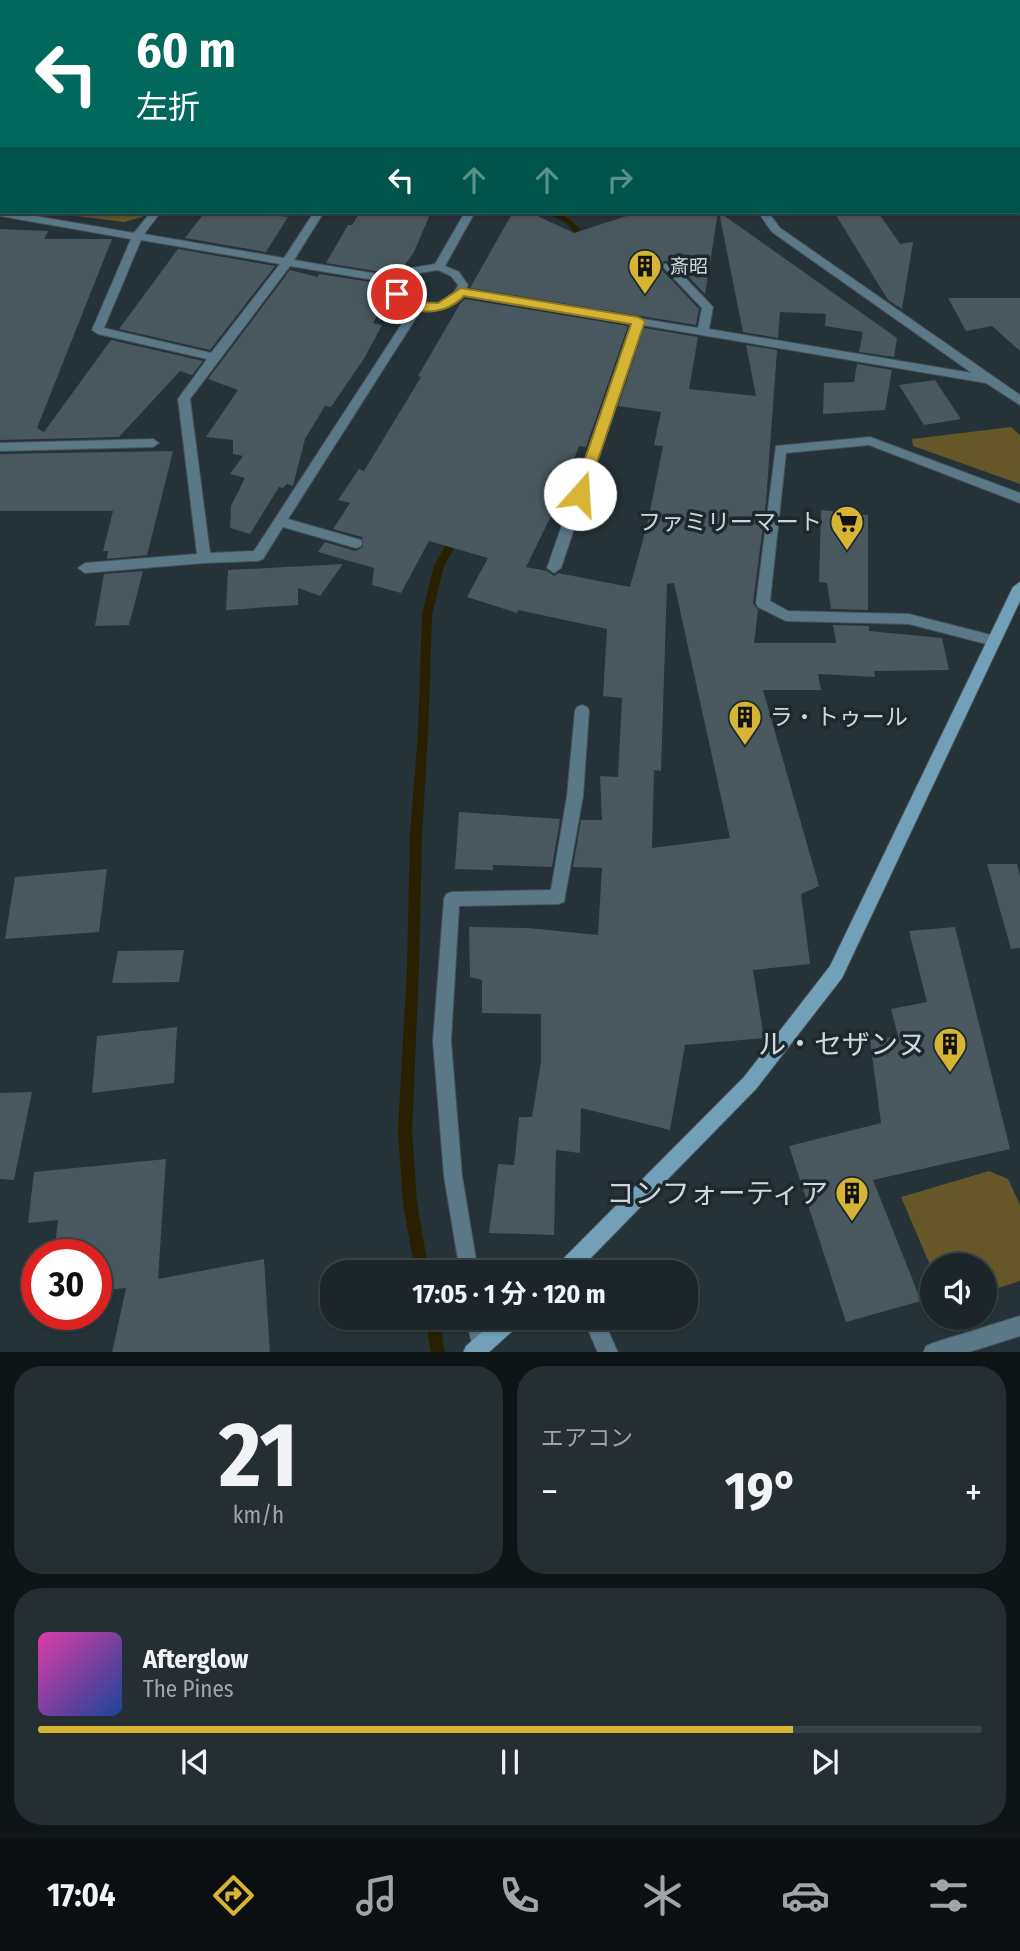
<!DOCTYPE html>
<html lang="ja">
<head>
<meta charset="utf-8">
<style>
	body { margin:0; font-family:"Fira Sans Condensed","Noto Sans JP",sans-serif; background:#252e32; color:#f1f3f6; height:100vh; display:flex; flex-direction:column; font-size:26px; white-space:nowrap }
	* { box-sizing:border-box; margin:0 }
	p { font-size:23px; color:#a0a5a8 }
	.icon { flex:none; width:38px; height:38px; fill:none; stroke:currentColor; stroke-width:2; stroke-linecap:round; stroke-linejoin:round }
	.map { position:relative; height:1352px; overflow:hidden }
	.panel { display:flex; flex-direction:column; gap:14px; padding:14px; background:#0f1517; flex:1 }
	.panel>* { flex:none }
	.banner { position:absolute; left:0px; top:0px; width:1020px; height:214px; box-shadow:0 2px 5px #0004,0 0 0 2px #3a4347; background:#00695c; color:#fff; overflow:hidden }
	.tools { position:absolute; left:920px; top:1253px; display:grid; gap:14px }
	.tools a { display:grid; place-items:center; width:77px; height:77px; border-radius:50%; background:#1c262a; box-shadow:0 2px 5px #0004,0 0 0 2px #3a4347; font-size:35px }
	.speed { position:absolute; left:21px; top:1239px; display:flex; gap:14px; font-size:35px; font-weight:700; text-align:center }
	.speed>* { display:grid; place-content:center; width:91px; height:91px; border-radius:50%; background:#1c262a; box-shadow:0 2px 5px #0004,0 0 0 2px #3a4347; line-height:1 }
	.speed .limit { border:10px solid #d22; background:#fff; color:#111 }
	.pin { position:absolute; display:grid; place-items:center; width:60px; height:60px; color:#fff; margin:-30px; border:4px solid #fff; border-radius:50%; box-shadow:0 2px 7px #0007 }
	.me { position:absolute; width:77px; margin:-38px; rotate:19deg; stroke-linejoin:round; filter:drop-shadow(0 0 5px #0008) }
	.turn { display:flex; align-items:center; gap:24px; height:147px; padding:0 21px; font-size:32px }
	.turn .icon { width:91px; height:91px; stroke-width:2.5 }
	.turn b { display:block; font-size:49px; line-height:60px }
	.lanes { display:flex; align-items:center; height:66px; padding:0 21px; background:#0003; justify-content:center; gap:35px; direction:ltr }
	.lanes .off { opacity:.35 }
	.big { font-size:52px; font-weight:700; line-height:1.1 }
	.panel .tile { flex:1; display:flex; flex-direction:column; justify-content:center; gap:10px; min-width:0; padding:0 24px; border-radius:28px; background:#252e32 }
	.panel .dial { align-items:center; gap:0 }
	.dial b { font-size:91px; line-height:1 }
	.song { display:flex; align-items:center; gap:21px }
	.cover { width:84px; height:84px; border-radius:10px; background:linear-gradient(135deg,hsl(320 70% 55%),hsl(220 70% 35%)) }
	.played { height:7px; border-radius:4px; background:linear-gradient(90deg,#d6b534 80%,#3a4347 80%) }
	.keys { display:flex; justify-content:space-around; direction:ltr }
	.heat { display:flex; justify-content:space-between; align-items:center; font-size:38px; direction:ltr }
	.panel .tiles { flex:1; display:grid; gap:14px; grid-template-columns:1fr 1fr }
	.tile:last-child { grid-column:span 2 }
	.trip { position:absolute; left:320px; top:1260px; width:378px; height:70px; border-radius:28px; background:#1c262a; box-shadow:0 2px 5px #0004,0 0 0 2px #3a4347; font-weight:700; line-height:70px; text-align:center }
	.tabs { display:flex; height:112px; justify-content:space-around; align-items:center; background:#0b0f11; color:#a0a5a8 }
	.tabs .icon { width:49px; height:49px }
	.tabs .on { color:#d6b534 }
	.tabs b { font-size:32px; color:#f1f3f6 }
	.map>svg:first-child { display:block }
</style>
</head>
<body>
<div class="map">
<svg width="1020" height="1353" viewBox="0 0 1020 1353">
	<rect width="100%" height="100%" fill="#253238"/>
	<path fill="#655728" d="M45,212h100l-3,5 -18,5z
		M1011,427l9,8v49l-107,-38 -1,-7z
		M989,1171l19,8 12,26v76l-35,11v-27h-52v7l-32,-75z"/>
	<g fill="none" stroke-linecap="round" stroke-linejoin="round">
		<path fill="#292000" fill-rule="evenodd" d="M283,0h6v2h-6z
			M545,212c22,-1 33,14 46,30l-1,2h-6l-18,-21z
			M455,533l5,4 -16,29 -12,49 -4,119 -6,100 -3,135 -7,162 5,72 12,69h-14l-12,-69 -5,-72 9,-162 3,-135 8,-100 4,-119 12,-49 18,-32z
			M425,1318h14l6,35h-14z"/>
	</g>
	<path fill="#49575e" fill-rule="evenodd" d="M205,212h45l38,5 -22,35 -81,-14z
		M360,212h71l-17,40 -10,14 -10,8 -68,-11 22,-38h4z
		M513,212h16l45,21 65,-21h79l-13,82 -31,-32 -10,-1 -3,3 1,6 37,39 -3,16 -226,-37z
		M719,212l178,126 -3,19 -35,-5 4,-20 -38,-6 1,-12 -46,-2 -2,26 -35,-6z
		M834,212h44l22,32 13,-2 -11,67 -14,-9z
		M0,229l48,2 -4,8h68l-75,189 7,4 67,-92 92,21 -11,14 -12,-4 -61,66 -119,3z
		M178,249l97,17 -65,84 -91,-21z
		M290,270l28,7 1,-3 71,11v7l-17,31 9,2 -17,32 -34,50 -6,-1 -20,33 -12,47 -6,-2 -4,4 -4,-1 -29,47 -20,-6 1,-22 14,-28 -15,-4 13,-18 -10,-2v-14l-27,-3 32,-47 -30,-11z
		M948,298h72v53l-28,-25 -26,5z
		M465,299l163,27 -42,121 -7,-1 -23,60 -30,61 21,4 7,5 4,-3 72,14 18,-66 15,-75 -9,-1 7,-33 -43,-6 26,-78 54,9 -9,52 67,7 -10,-51 31,5 -11,152 -13,101 5,7 -4,33h82l-3,-18 36,1v5l73,7 7,32 -75,1 1,6 -57,-3 3,16h-58l56,196 -18,8 9,70 -57,6 11,68 -79,7 -15,85 -89,-22 -1,45 -24,-3 -2,85 -65,-2 9,-69 16,1 5,-48h13l9,-55v-48l-59,-1v-33l-12,-3 -1,-50 59,1 70,7 4,-67 -29,-1 8,-47h21l-2,-44 18,1 4,-79 -19,-2 4,-67 -89,-19 -1,3 -50,-16 21,-39 -59,-17 -28,52 -29,-8 2,-17 -56,-16 7,-10 30,9 8,-4 -1,-10 -29,-8 17,-26 -12,-3 21,-31 5,2 57,-94 -3,-1 42,-72zM674,583l56,255 -78,10 2,-78 7,1 6,-187z
		M857,364l35,6 -7,40 -62,4 1,-31 30,-1z
		M935,380l26,39 -37,6 -25,-40z
		M173,451l-26,104 -40,4 1,-8h-5l10,-40h-113v-57z
		M821,510l47,5v95l-37,-1 -4,-26 -8,-1z
		M343,564l-23,32 -22,-8v17l-72,5 2,-40z
		M143,571l-14,54 -34,1 9,-52z
		M459,812l101,7 -8,48 -59,-2v5l-38,-1z
		M987,864h30l3,12v72l-9,1z
		M107,869l-8,63 -94,7 10,-62z
		M955,927l55,222 -137,31 48,121 -75,21 -57,-176 92,-23 -11,-83 28,-4 -7,-27 36,-7 -18,-71z
		M184,950l-5,32 -67,1 6,-32z
		M177,1027l-3,56 -82,10 5,-57z
		M32,1092l-18,88 -14,-1v-86z
		M166,1159l-8,120 106,-20 6,94h-158l14,-65 -30,3v-36h-42l4,-35 -30,3 6,-51z"/>
	<g fill="none" stroke-linecap="round" stroke-linejoin="round">
		<defs>
			<path id="street" d="M607,0h8l1,2h-8z
				M0,56h2v6h-2z
				M0,210l134,23 17,-21h10l-17,22 140,24 30,-46h10l-30,48 101,17 10,-8 30,-5 30,-52h10l-30,54 14,6 9,13 -2,5 232,38 4,-20 -38,-40v-4h8l41,43 -4,22 263,44 -200,-141 -14,-20h10l12,16 240,167v10l-34,-22 -344,-58 -81,243 -7,5 -7,-5 85,-244 -168,-28c-12,13 -26,16 -43,14l-133,209 73,21 1,3 -1,3 -5,2 -73,-21 -20,32 -5,2 -54,2 -119,10 -7,-5 7,-5 112,-9 -19,-155 29,-40 -109,-25 -6,-4 39,-91 -131,-23zM141,240l139,24 -69,89 -107,-25zM290,266l102,17 1,13 7,7 12,5 -158,243 -44,2 -20,-154zM438,270l13,6 7,9c-10,24 -38,24 -56,8v-11l10,-8z
				M870,437l150,56v10l-151,-58 -83,8 -16,148 18,10 121,3 90,23 2,4 -2,4 -5,1 -85,-22 -123,-3 -28,-14 -2,-4 20,-157z
				M153,439l6,4 -6,4 -153,4v-8z
				M582,705l5,2 2,4 -6,85 -19,106 -6,2 -99,2 -8,135 11,135 16,96h-18l-16,-96 -11,-135 11,-142 2,-5 6,-2 99,-2 16,-94 8,-85 2,-4z
				M1020,1316v20l-54,17h-43l3,-7 7,-3z
				M466,1318h20l5,28 -3,7h-14z
				M583,1318h20l15,35h-20z"/>
			<path id="secondary" d="M1020,582v19l-178,377 -86,111 -179,183h-22l2,-7 187,-188 86,-111 183,-379z
				M498,1318h24l-3,7 -31,28h-25l3,-7z"/>
		</defs>
		<use href="#street" stroke="#445055" stroke-width="2"/>
		<use href="#secondary" stroke="#445055" stroke-width="2"/>
		<use href="#street" fill="#5b7887" fill-rule="evenodd"/>
		<use href="#secondary" fill="#72a0b9" fill-rule="evenodd"/>
	</g>
	<path fill="#d6b534" stroke="#8b7622" stroke-width="2" d="M461,288l177,29 7,4 -60,177h-10l-2,-4 58,-170 -167,-28c-21,21 -54,21 -73,-2l6,-4 16,12 25,1z"/>
	<defs>
		<symbol id="building-pin" viewBox="-11 -11 22 30"><path d="M0 17L-7.5 6A9.5 9.5 0 1 1 7.5 6Z" fill="#d6b534" stroke="#1c282e"/><path d="M-4-6H4V6H1V3H-1V6H-4ZM-2.5-4.3h1.7v1.8h-1.7ZM.8-4.3h1.7v1.8H.8ZM-2.5-1h1.7V.8h-1.7ZM.8-1h1.7V.8H.8Z" fill="#111"/></symbol>
		<symbol id="supermarket-pin" viewBox="-11 -11 22 30"><path d="M0 17L-7.5 6A9.5 9.5 0 1 1 7.5 6Z" fill="#d6b534" stroke="#1c282e"/><path d="M-6-5.5h2.5l.6 2H6L4.5 2H-2.5L-4.4-4H-6ZM-1.5 3.2a1.3 1.3 0 1 0 .1 0ZM3 3.2a1.3 1.3 0 1 0 .1 0Z" fill="#111"/></symbol>
	</defs>
	<g fill-rule="evenodd">
		<use href="#building-pin" x="626" y="247" width="38" height="52"/>
		<use href="#supermarket-pin" x="828" y="503" width="38" height="52"/>
		<use href="#building-pin" x="726" y="698" width="38" height="52"/>
		<use href="#building-pin" x="931" y="1025" width="38" height="52"/>
		<use href="#building-pin" x="833" y="1174" width="38" height="52"/>
	</g>
	<g text-anchor="middle" stroke-width="7" stroke-linejoin="round" paint-order="stroke">
		<g font-size="19" fill="#cfd7db" stroke="#1c282e" text-anchor="start">
			<text x="670" y="273">斎昭</text>
		</g>
		<g font-size="23" fill="#cfd7db" stroke="#1c282e" text-anchor="end">
			<text x="822" y="530">ファミリーマート</text>
			<text x="770" y="725" text-anchor="start">ラ・トゥール</text>
		</g>
		<g font-size="28" fill="#cfd7db" stroke="#1c282e" text-anchor="end">
			<text x="926" y="1054">ル・セザンヌ</text>
			<text x="828" y="1203">コンフォーティア</text>
		</g>
	</g>
</svg>
<div class="tools">
<a><svg class="icon" aria-label="sound" viewBox="0 0 24 24"><path d="M4 9h4l5-4v14l-5-4H4zM17 9q2 3 0 6"/></svg></a>
</div>
<div class="speed"><div class="limit">30</div></div>
<div class="pin" style="left:397px;top:294px;background:#d93025"><svg class="icon" aria-label="arrive" viewBox="0 0 24 24"><path d="M6 21V4h12l-3 4 3 4H6"/></svg></div>
<svg class="me" style="left:580px;top:494px" viewBox="-20 -20 40 40"><circle r="19" fill="#fff"/><path d="M0-13L10 11 0 6-10 11z" fill="#d6b534"/></svg>
<div class="trip">17:05 · 1 分 · 120 m</div>
<div class="banner">
<div class="turn"><svg class="icon" aria-label="left" viewBox="0 0 24 24"><path d="M17 20v-9H6M10 6l-5 5 5 5"/></svg><div><b>60 m</b>左折</div></div>
<div class="lanes"><svg class="icon" aria-label="left" viewBox="0 0 24 24"><path d="M17 20v-9H6M10 6l-5 5 5 5"/></svg><svg class="icon off" aria-label="ahead" viewBox="0 0 24 24"><path d="M12 20V5M6 11l6-6 6 6"/></svg><svg class="icon off" aria-label="ahead" viewBox="0 0 24 24"><path d="M12 20V5M6 11l6-6 6 6"/></svg><svg class="icon off" aria-label="right" viewBox="0 0 24 24"><path d="M7 20v-9h11M14 6l5 5-5 5"/></svg></div>
</div>
</div>
<section class="panel">
<div class="tiles">
<div class="tile dial"><b>21</b><p>km/h</p></div>
<div class="tile"><p>エアコン</p>
<div class="heat"><a>−</a><b class="big">19°</b><a>+</a></div>
</div>
<div class="tile">
<div class="song"><i class="cover"></i><div><b>Afterglow</b><p>The Pines</p></div></div>
<div class="played"></div>
<div class="keys"><svg class="icon" aria-label="previous" viewBox="0 0 24 24"><path d="M18 5L8 12l10 7zM5 5v14"/></svg><svg class="icon" aria-label="pause" viewBox="0 0 24 24"><path d="M8 5v14M16 5v14"/></svg><svg class="icon" aria-label="next" viewBox="0 0 24 24"><path d="M6 5l10 7-10 7zM19 5v14"/></svg></div>
</div>
</div>
</section>
<nav class="tabs">
<b>17:04</b>
<svg class="icon on" aria-label="directions" viewBox="0 0 24 24"><path d="M12 3l9 9-9 9-9-9zM9 14v-3h6M13 9l2 2-2 2"/></svg>
<svg class="icon" aria-label="music" viewBox="0 0 24 24"><path d="M9 18V5l10-2v13"/><circle cx="6" cy="18" r="3"/><circle cx="16" cy="16" r="3"/></svg>
<svg class="icon" aria-label="phone" viewBox="0 0 24 24"><path d="M5 4h4l2 5-3 2q2 4 5 5l2-3 5 2v4C11 20 4 13 5 4z"/></svg>
<svg class="icon" aria-label="climate" viewBox="0 0 24 24"><path d="M12 3v18M4 7l16 10M4 17L20 7"/></svg>
<svg class="icon" aria-label="car" viewBox="0 0 24 24"><path d="M5 17H2v-5l4-1 3-4h7l3 4 3 1v5h-3M9 17h6M6 11h13"/><circle cx="7" cy="17" r="2"/><circle cx="17" cy="17" r="2"/></svg>
<svg class="icon" aria-label="filters" viewBox="0 0 24 24"><path d="M4 7h16M4 17h16"/><circle cx="9" cy="7" r="2"/><circle cx="15" cy="17" r="2"/></svg>
</nav>
</body>
</html>
